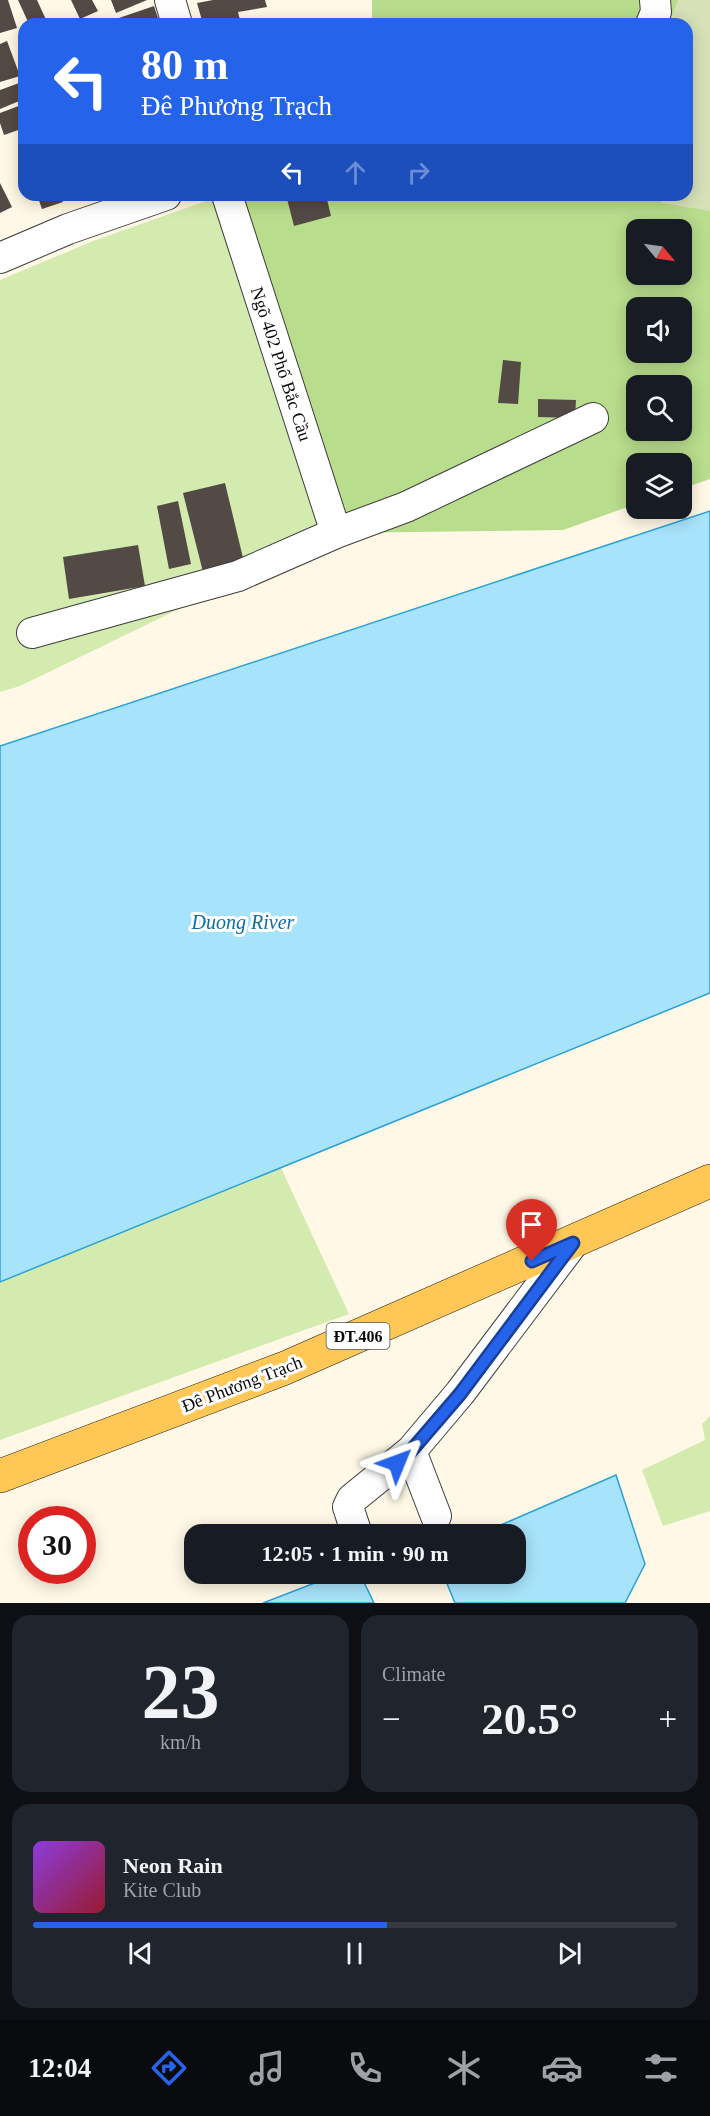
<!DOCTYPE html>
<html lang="en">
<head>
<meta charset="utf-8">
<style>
	body { margin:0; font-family:"Times New Roman",serif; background:#20242c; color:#f1f3f6; height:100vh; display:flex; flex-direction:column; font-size:22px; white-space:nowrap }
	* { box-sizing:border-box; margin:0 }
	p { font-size:20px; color:#9ea1a6 }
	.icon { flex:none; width:33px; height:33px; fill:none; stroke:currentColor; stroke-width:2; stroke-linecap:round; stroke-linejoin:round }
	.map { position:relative; height:1603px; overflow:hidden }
	.side { display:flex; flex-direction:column; gap:12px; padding:12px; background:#0d0f14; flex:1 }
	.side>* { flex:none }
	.guide { position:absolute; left:18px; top:18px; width:675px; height:183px; border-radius:18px; box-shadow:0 3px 15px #0003; background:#2563eb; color:#fff; overflow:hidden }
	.needle { width:39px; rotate:119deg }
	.tools { position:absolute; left:626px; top:219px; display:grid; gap:12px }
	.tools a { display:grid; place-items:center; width:66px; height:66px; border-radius:12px; background:#171b24; box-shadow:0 3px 15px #0003; font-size:30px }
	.speed { position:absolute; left:18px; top:1506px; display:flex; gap:12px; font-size:30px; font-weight:700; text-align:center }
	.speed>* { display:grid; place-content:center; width:78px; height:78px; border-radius:50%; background:#171b24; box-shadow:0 3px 15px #0003; line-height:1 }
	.speed .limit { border:9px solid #d22; background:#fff; color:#111 }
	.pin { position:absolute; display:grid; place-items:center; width:51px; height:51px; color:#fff; margin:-62px -26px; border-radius:50% 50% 50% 0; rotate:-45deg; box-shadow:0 0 6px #0007 }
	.pin .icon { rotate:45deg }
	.me { position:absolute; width:66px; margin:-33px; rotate:46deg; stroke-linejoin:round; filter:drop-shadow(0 0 4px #0008) }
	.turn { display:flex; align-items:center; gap:21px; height:126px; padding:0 24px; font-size:27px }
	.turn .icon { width:78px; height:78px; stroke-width:2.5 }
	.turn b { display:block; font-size:42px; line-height:51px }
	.lanes { display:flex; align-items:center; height:57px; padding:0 24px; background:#0003; justify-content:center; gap:30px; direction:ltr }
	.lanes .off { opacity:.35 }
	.big { font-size:45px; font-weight:800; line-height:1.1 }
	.side .widget { flex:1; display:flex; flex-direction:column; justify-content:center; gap:9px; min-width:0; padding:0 21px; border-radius:18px; background:#20242c }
	.side .dial { align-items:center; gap:0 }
	.dial b { font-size:78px; line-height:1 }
	.song { display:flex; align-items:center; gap:18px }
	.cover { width:72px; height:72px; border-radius:9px; background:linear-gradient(135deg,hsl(270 70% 55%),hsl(350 70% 35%)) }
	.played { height:6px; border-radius:3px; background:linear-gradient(90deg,#2563eb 55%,#363941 55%) }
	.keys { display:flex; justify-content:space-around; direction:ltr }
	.heat { display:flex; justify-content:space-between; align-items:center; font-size:33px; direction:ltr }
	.side .tiles { flex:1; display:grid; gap:12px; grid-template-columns:1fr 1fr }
	.widget:last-child { grid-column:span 2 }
	.trip { position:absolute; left:184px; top:1524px; width:342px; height:60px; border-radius:18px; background:#171b24; box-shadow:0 3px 15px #0003; font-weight:800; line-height:60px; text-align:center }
	.menu { display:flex; height:96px; justify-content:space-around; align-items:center; background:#090b0e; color:#9ea1a6 }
	.menu .icon { width:42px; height:42px }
	.menu .selected { color:#2563eb }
	.menu b { font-size:27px; color:#f1f3f6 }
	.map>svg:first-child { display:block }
</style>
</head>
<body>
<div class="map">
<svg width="710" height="1603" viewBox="0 0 710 1603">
	<rect width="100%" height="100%" fill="#fff8e6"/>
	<path fill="#d3ebae" d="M223,195l113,338 -316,153 -20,6v-412l93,-39z
		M281,1168l68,146 -349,126v-158z
		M710,1416v95l-47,15 -21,-56 63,-30 -3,-16z"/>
	<path fill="#b8dd8c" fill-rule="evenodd" d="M372,0h338v479l-29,10v-25h-45v40l-73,26 -227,3 -109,-338h460v-171h-315zM636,230h45v44h-45zM636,308h45v44h-45zM636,386h45v44h-45z"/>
	<path fill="#d7e1b8" d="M678,0h32v211l-48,-8 -3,-8h28v-171h-18z"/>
	<path fill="#a7e3fa" stroke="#29a1d6" stroke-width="1.5" d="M710,511v482l-710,289v-536z
		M616,1475l29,89 -20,39h-170l-12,-29h73v-40h-36z
		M338,1574h22l14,29h-111z"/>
	<path fill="#534945" d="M0,0h8l9,28 -17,5z
		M18,0h19l11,24h-19z
		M71,0h21l6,11 -18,8z
		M111,0h36l-31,13z
		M213,0h52l2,7 -29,5 3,12h-38l-6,-21z
		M154,6l5,15 -8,3h-34l-1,-5z
		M7,41l13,35 -20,6v-38z
		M22,82l2,17 -24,10v-19z
		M24,104v24l-20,7 -4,-12v-10z
		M0,183l12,24 -12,6z
		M37,195h23l3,7 -21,7z
		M286,195h40l5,21 -37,10z
		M503,360l18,2 -3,42 -20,-1z
		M538,399l38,1 -1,18 -37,-1z
		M225,483l19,79 -41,10 -20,-79z
		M178,501l13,63 -22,5 -12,-63z
		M138,545l7,41 -76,13 -6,-42z"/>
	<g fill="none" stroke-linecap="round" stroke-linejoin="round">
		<defs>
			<path id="minor" d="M170,0l7,24
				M651,24l5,-12 -1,-12
				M227,195l109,338
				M0,258l68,-29 98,-34
				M32,633l206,-57 98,-43 70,-26 187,-89
				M436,1516l-25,-65 49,-58 113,-150
				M357,1534l-9,-27 4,-8 59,-48"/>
			<path id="major" d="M0,1476l285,-108 425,-187"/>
		</defs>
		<use href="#minor" stroke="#3d3d3d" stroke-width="32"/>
		<use href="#major" stroke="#1b1b1b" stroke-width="34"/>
		<use href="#minor" stroke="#fff" stroke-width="30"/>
		<use href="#major" stroke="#ffc756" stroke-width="33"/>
	</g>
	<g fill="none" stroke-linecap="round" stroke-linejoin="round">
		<defs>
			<path id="route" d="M397,1463l14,-12 49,-57 113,-151 -41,18"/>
		</defs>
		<use href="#route" stroke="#184099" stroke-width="15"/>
		<use href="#route" stroke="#2563eb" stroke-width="10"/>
	</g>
	<g text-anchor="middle" stroke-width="6" stroke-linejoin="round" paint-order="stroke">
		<rect fill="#fff" stroke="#545454" stroke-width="1.5" x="326.5" y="1323" width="63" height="26" rx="4.5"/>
		<g font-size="16" font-weight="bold" fill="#0a0a0a">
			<text x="358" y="1342">ĐT.406</text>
		</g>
		<g font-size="18" fill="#0a0a0a" stroke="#fff">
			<text transform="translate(281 364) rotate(72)" y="6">Ngõ 402 Phố Bắc Cầu</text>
			<text transform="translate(242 1384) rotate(-21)" y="6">Đê Phương Trạch</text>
		</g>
		<g font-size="20" font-style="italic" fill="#0c6ea2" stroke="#fff">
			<text x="243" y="929">Duong River</text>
		</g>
	</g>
</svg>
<div class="tools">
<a><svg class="needle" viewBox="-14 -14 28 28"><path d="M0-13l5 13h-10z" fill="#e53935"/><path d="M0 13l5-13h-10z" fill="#9ea1a6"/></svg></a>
<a><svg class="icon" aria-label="sound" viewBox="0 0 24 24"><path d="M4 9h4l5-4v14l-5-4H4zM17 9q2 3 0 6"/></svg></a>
<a><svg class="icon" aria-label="search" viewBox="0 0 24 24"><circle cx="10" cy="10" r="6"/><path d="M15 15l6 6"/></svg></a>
<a><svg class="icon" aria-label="layers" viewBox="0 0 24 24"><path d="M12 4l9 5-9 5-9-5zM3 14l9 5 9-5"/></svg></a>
</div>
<div class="speed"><div class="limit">30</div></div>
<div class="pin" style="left:532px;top:1261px;background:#d93025"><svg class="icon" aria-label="arrive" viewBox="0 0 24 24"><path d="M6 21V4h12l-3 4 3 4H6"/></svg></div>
<svg class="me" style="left:397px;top:1463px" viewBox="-20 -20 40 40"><path d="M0-17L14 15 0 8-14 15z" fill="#2563eb" stroke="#fff" stroke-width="4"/></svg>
<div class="trip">12:05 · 1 min · 90 m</div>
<div class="guide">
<div class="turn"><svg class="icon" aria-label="left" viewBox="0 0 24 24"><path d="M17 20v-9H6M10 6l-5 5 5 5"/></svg><div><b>80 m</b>Đê Phương Trạch</div></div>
<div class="lanes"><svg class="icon" aria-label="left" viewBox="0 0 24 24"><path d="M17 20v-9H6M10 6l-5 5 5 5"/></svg><svg class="icon off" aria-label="ahead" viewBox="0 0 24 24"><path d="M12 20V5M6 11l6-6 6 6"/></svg><svg class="icon off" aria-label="right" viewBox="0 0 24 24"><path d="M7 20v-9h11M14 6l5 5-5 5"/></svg></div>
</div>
</div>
<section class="side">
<div class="tiles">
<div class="widget dial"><b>23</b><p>km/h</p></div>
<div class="widget"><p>Climate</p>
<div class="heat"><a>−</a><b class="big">20.5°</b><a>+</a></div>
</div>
<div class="widget">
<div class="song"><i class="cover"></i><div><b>Neon Rain</b><p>Kite Club</p></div></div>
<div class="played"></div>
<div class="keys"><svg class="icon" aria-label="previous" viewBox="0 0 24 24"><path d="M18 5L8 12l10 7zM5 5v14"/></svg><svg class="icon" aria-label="pause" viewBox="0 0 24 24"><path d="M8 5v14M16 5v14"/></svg><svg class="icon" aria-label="next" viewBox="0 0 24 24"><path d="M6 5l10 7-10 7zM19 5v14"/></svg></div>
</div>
</div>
</section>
<nav class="menu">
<b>12:04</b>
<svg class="icon selected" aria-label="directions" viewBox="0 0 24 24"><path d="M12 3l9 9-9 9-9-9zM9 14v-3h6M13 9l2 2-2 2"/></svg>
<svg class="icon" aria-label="music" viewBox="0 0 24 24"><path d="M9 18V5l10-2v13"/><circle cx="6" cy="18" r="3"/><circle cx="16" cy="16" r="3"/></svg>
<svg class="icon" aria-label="phone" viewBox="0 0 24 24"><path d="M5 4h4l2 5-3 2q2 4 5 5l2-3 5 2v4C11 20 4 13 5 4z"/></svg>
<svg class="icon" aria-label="climate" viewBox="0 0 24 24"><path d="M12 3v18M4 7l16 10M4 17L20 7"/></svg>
<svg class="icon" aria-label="car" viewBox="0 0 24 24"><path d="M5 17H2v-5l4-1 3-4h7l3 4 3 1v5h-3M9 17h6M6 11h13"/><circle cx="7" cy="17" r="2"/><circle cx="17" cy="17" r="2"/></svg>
<svg class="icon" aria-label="filters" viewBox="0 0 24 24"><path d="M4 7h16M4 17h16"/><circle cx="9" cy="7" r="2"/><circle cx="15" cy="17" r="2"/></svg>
</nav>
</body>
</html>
